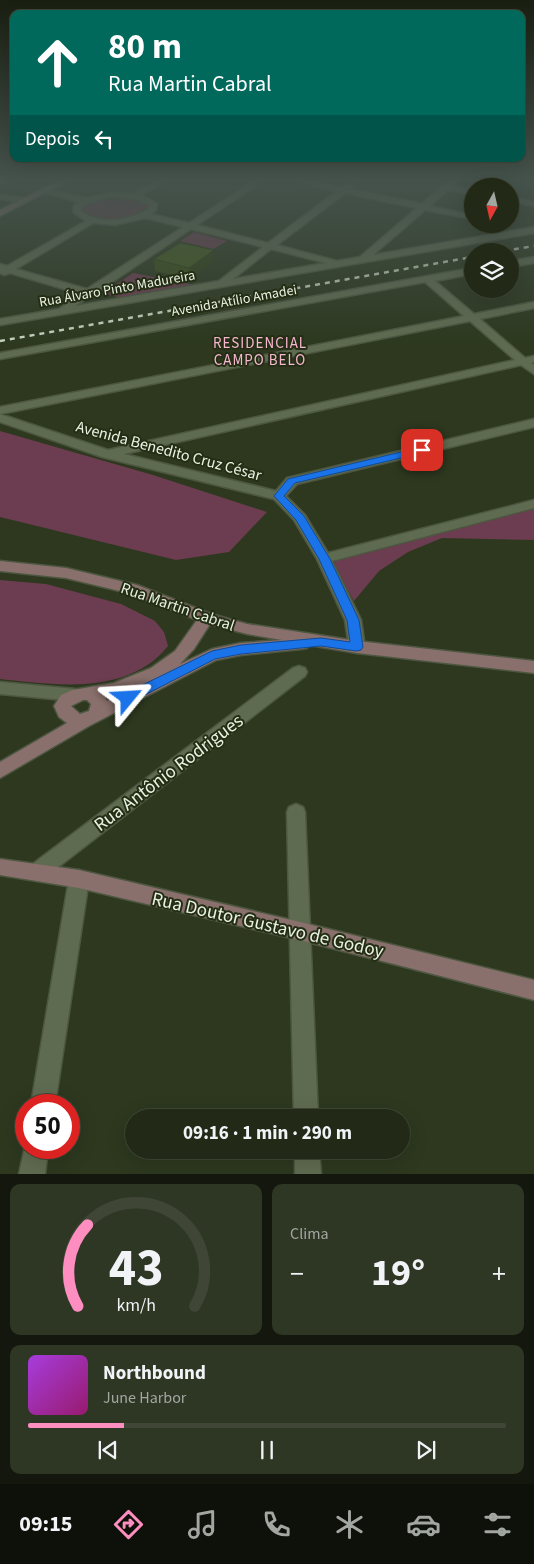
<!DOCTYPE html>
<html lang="pt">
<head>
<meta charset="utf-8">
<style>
	body { margin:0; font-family:"Source Sans 3",sans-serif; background:#2e3624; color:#f1f3f6; height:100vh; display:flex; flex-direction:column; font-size:19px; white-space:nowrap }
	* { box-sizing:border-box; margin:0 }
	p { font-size:16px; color:#a2a7a1 }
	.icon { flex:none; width:28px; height:28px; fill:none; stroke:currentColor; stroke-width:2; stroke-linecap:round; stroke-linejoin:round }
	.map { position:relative; height:1174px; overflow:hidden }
	.panel { display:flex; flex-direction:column; gap:10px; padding:10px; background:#13170d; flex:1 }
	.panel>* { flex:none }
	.top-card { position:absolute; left:10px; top:10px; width:515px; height:152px; border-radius:10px; box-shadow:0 5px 20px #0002,0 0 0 1px #3f4636; background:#00695c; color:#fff; overflow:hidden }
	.needle { width:32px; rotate:188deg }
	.buttons { position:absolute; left:464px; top:178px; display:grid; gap:10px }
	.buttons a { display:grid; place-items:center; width:55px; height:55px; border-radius:50%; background:#222a17; box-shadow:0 5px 20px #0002,0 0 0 1px #3f4636; font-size:25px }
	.speed { position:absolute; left:15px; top:1094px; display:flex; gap:10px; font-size:25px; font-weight:700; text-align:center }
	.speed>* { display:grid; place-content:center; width:65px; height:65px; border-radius:50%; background:#222a17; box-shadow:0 5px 20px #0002,0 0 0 1px #3f4636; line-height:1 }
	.speed .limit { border:8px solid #d22; background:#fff; color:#111 }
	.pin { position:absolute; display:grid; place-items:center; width:42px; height:42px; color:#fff; margin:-21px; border-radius:10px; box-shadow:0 2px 8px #0006 }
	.me { position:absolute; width:55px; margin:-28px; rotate:63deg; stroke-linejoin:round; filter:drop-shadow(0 0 4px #0008) }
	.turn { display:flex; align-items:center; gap:18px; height:105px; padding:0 15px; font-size:22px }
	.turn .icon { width:65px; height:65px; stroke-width:2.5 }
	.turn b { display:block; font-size:35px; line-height:42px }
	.then { display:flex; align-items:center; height:48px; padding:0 15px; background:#0003; gap:10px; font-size:19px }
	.big { font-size:38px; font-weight:700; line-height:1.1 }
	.panel .widget { flex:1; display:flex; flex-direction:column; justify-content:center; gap:8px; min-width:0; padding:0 18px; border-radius:10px; background:#2e3624 }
	.panel .dial { align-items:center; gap:0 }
	.dial svg { height:130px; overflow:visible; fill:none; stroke:#3f4636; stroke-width:7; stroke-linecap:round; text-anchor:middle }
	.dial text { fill:#f1f3f6; stroke:none }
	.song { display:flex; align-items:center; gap:15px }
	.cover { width:60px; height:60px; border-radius:8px; background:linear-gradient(135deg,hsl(280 70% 55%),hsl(320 70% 35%)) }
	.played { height:5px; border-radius:2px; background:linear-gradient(90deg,#fd8ebf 20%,#3f4636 20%) }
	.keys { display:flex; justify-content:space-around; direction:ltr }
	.heat { display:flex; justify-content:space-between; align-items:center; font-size:28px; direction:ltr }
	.panel .tiles { flex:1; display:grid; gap:10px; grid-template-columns:1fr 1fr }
	.widget:last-child { grid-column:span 2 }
	.trip { position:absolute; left:125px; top:1109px; width:285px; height:50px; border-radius:25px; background:#222a17; box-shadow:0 5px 20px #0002,0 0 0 1px #3f4636; font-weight:700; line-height:50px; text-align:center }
	.tab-bar { display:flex; height:80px; justify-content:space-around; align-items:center; background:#0e1109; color:#a2a7a1 }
	.tab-bar .icon { width:35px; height:35px }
	.tab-bar .on { color:#fd8ebf }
	.tab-bar b { font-size:22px; color:#f1f3f6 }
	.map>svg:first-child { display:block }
</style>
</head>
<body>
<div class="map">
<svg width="534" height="1174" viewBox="0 0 534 1174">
	<rect width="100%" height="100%" fill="#2d381f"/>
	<path fill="#6c3c50" d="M115,196l30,4 5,7c-15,17 -44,13 -64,9l-5,-10 14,-7z
		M194,232l33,9 -14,8 -33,-8z
		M133,273l62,12 -74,13 -18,-5z
		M0,431l153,44 114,37 -38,40 -53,8 -176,-43z
		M534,508v32l-92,-2 -34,14 -29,19 -25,30 -23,-40z
		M0,580l46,4 75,20 34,17 9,11 4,14c-40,50 -112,39 -168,33z"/>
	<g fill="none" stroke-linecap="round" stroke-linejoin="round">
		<defs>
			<path id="street" d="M156,181h9l-23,14 15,9 -1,6 -5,4 38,9 65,-42h9l-66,44 71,18 69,-52 -38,-8 -1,-2h14l30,6 8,-6h9l-9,8 72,15 26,-23h9l-5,5 20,4v4l-24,-4 -18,16 42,9v4l-47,-9 -52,45 161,-28v6l-534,92v-6l59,-10 22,-15 -71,-21 -6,2 -4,-2v-9l7,2 79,-45 -13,-9 1,-6 5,-4 -37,-10v-4l44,10 23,-5 24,1zM345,193l72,15 -57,49 -23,4 -60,-16zM109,197l27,2 13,6 -1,4c-20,12 -47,16 -67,2l1,-4 7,-4zM145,218l38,9 -96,62 -71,-20 77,-46 22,2zM191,229l72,18 -44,34 -144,25 15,-10h7v-4zM271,249l55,14 -93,16z
				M0,195l25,3 4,2 -4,2 -25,-3z
				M510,197l24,5v4l-24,-5z
				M534,257v6l-24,4v-6z
				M472,268v6l-37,7 39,33 60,-12v6l-54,11 45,39 9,-2v6l-3,1 3,2v9l-13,-9 -397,89 152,37 11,-13 247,-59v8l-237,57 -11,12 19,19 23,38 206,-53v8l-202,53 29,59 4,27 -2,4 -6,2 -6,-2 -2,-4 -4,-27 -28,-61 -23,-39 -20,-21 -172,-42 -102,-35v-15l464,-91 -39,-34 -425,77v-6zM470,321l45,39 -407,90 -108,-36z
				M299,666l6,2 2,4 -2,4 -261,202 -7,3 -7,-3 -3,-6 3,-6 263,-198z
				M0,682l75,7 6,2 2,4 -2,4 -6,2 -75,-7z
				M296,804l7,3 2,5 13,306h-24l-7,-306 2,-5z
				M79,870l7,3 3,6 -34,226h-24l38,-226 3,-6z
				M26,1142v6h22l-3,26h-26z
				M295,1150h24l2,24h-26z"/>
			<path id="secondary" d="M0,181h7l-7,3z
				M58,181h10l-68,35v-6z
				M0,561l66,7 71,17 74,29 36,10 110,17 177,20v12l-177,-20 -48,-8 -2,3 -6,1 -60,6 -25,5 -127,66 -89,52v-16l67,-39 -8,-6 -5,-11 7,-11 12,-5 41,-7 37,-15 24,-17 22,-31 -65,-26 -66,-16 -66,-7zM210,624l37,10 35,6 -41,3 -29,6 -32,15 14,-15zM127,691l-20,10 -2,-4zM83,700h4l4,4 -2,7 -9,3 -9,-8z
				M0,859l79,11 221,52 234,58v20l-234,-60 -221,-52 -79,-13z"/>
		</defs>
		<use href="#street" stroke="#4d5640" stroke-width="3"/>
		<use href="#secondary" stroke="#4d5640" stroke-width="3"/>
		<use href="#street" fill="#5f6b50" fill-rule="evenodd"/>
		<use href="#secondary" fill="#89706c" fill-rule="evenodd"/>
		<path stroke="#cad3c1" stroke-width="2.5" stroke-dasharray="5 5" stroke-linecap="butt" d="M504,251l30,-5
			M0,341l472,-84"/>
	</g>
	<path fill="#394d18" d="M154,259l61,2 -25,18 -35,-8z"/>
	<path fill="#2e3e14" d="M214,250l1,11 -25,18 -1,-11z"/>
	<path fill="#42591c" stroke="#2e3e14" d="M180,243l34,7 -25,18 -35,-9z"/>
	<linearGradient id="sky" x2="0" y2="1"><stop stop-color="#191f11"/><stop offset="0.52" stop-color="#46534d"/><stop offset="1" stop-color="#46534d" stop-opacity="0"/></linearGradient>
	<rect width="534" height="345" fill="url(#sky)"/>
	<path fill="#1a73e8" stroke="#114b97" d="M422,447l4,1v4l-131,31 -11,13 20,20 26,43 29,61 4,27 -2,3 -5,1 -35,-5 -80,8 -26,5 -82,42h-9l-2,-3 2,-4 88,-43 29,-6 80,-7 29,4 -3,-22 -28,-61 -23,-39 -22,-24 14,-17z"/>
	<g text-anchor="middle" stroke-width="4" stroke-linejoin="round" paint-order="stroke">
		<g font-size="14" fill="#e9f1e1" stroke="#242e15">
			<text transform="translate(117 288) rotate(-10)" y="5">Rua Álvaro Pinto Madureira</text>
			<text transform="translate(234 300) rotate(-10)" y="5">Avenida Atílio Amadei</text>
		</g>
		<g font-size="15" letter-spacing="1" fill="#f6b7d0" stroke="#242e15">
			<text x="260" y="348">RESIDENCIAL<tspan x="260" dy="17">CAMPO BELO</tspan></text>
		</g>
		<g font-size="16" fill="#e9f1e1" stroke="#242e15">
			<text transform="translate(169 450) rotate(15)" y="6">Avenida Benedito Cruz César</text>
			<text transform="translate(178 606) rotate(19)" y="6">Rua Martin Cabral</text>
		</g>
		<g font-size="19" fill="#e9f1e1" stroke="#242e15">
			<text transform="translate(168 772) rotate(-37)" y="7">Rua Antônio Rodrigues</text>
			<text transform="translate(268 924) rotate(13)" y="7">Rua Doutor Gustavo de Godoy</text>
		</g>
	</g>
</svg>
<div class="buttons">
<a><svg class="needle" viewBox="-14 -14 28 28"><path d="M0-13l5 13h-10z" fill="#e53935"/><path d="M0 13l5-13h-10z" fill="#a2a7a1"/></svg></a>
<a><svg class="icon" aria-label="layers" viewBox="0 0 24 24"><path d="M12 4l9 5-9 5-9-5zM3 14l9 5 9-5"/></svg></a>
</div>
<div class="speed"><div class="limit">50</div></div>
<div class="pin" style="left:422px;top:450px;background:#d93025"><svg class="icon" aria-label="arrive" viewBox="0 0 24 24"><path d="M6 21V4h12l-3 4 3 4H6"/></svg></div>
<svg class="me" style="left:128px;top:698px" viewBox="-20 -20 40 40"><path d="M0-17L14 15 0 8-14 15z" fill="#1a73e8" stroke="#fff" stroke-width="4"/></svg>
<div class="trip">09:16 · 1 min · 290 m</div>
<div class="top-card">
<div class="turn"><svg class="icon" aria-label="ahead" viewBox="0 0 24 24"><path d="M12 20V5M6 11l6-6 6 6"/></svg><div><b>80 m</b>Rua Martin Cabral</div></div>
<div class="then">Depois<svg class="icon" aria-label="left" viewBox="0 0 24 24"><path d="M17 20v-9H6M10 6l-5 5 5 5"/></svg></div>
</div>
</div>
<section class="panel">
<div class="tiles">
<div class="widget dial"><svg viewBox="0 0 100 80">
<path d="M14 69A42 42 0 1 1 86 69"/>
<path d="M14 69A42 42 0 0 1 20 19" stroke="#fd8ebf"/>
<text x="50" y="56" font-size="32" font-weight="700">43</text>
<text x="50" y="72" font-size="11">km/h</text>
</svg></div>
<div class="widget"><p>Clima</p>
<div class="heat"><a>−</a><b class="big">19°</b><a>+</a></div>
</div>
<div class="widget">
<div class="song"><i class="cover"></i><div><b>Northbound</b><p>June Harbor</p></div></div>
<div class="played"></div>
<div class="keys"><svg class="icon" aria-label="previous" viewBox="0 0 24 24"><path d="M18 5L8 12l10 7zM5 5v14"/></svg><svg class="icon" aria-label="pause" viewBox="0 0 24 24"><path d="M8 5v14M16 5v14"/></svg><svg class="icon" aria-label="next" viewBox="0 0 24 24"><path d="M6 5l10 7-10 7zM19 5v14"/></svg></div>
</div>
</div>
</section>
<nav class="tab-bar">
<b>09:15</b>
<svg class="icon on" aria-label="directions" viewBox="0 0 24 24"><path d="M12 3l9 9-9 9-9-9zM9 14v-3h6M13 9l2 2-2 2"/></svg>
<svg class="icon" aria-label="music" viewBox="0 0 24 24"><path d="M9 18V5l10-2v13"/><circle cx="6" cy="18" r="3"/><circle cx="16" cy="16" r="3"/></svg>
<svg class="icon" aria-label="phone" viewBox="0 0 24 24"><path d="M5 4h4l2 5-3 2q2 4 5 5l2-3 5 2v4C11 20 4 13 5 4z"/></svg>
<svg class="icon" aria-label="climate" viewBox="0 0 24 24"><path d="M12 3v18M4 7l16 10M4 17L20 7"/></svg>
<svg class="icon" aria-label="car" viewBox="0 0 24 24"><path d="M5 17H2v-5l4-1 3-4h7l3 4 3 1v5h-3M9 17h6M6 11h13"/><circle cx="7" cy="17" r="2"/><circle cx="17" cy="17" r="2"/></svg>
<svg class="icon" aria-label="filters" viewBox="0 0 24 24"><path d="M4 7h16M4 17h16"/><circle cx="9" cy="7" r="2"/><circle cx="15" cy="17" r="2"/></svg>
</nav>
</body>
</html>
